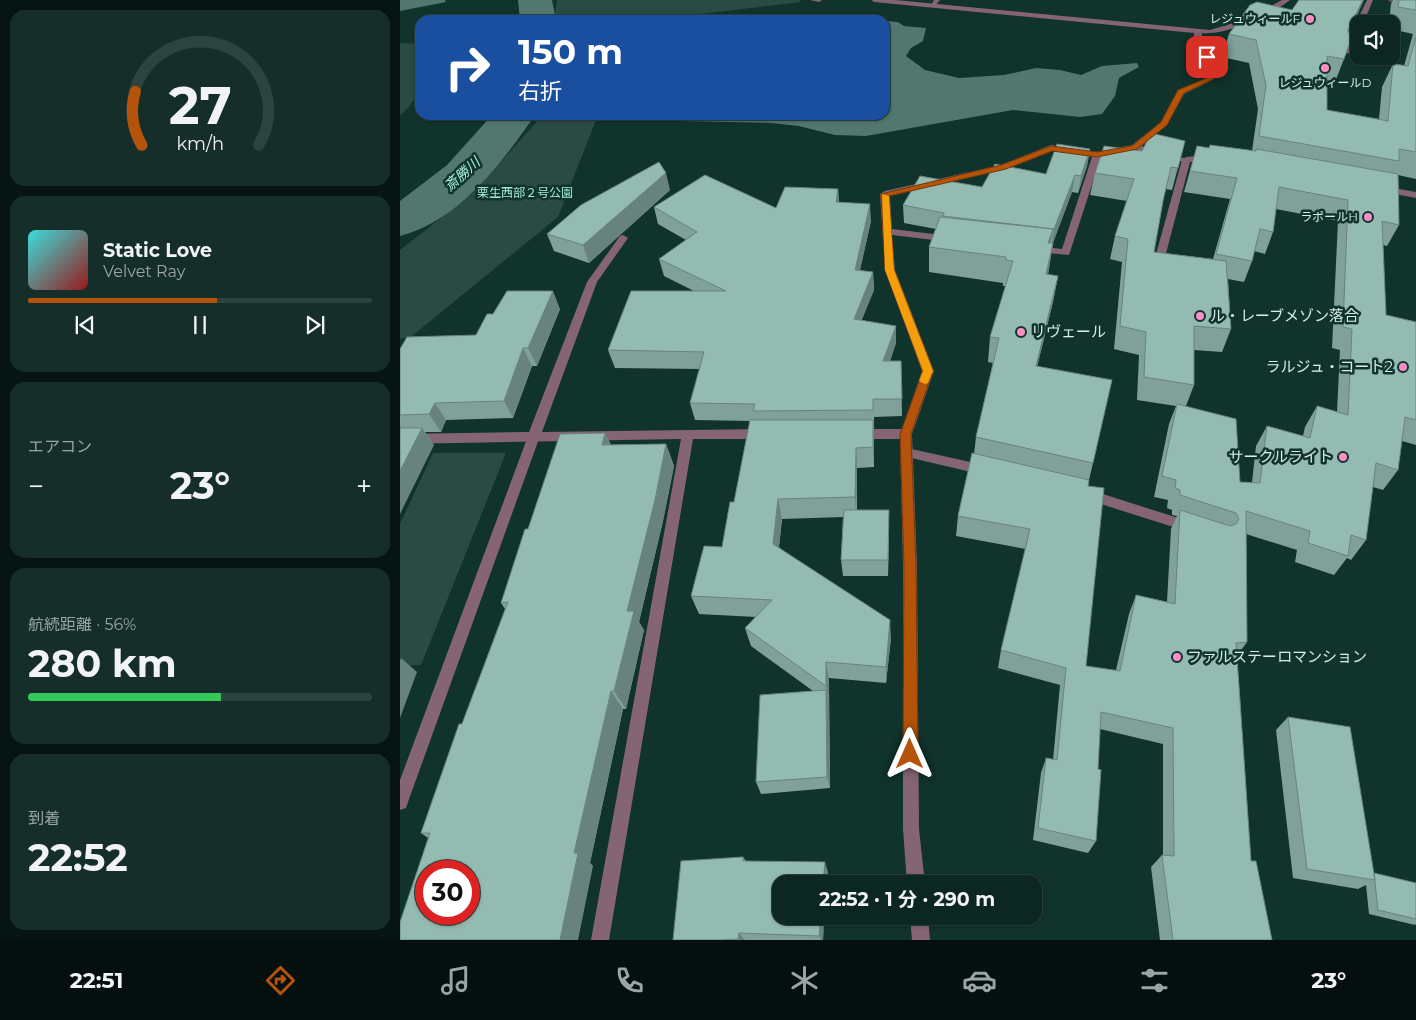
<!DOCTYPE html>
<html lang="ja">
<head>
<meta charset="utf-8">
<style>
	body { margin:0; font-family:Montserrat,"Noto Sans JP",sans-serif; background:#152e2a; color:#f1f3f6; height:100vh; display:flex; flex-direction:column; font-size:19px; white-space:nowrap }
	* { box-sizing:border-box; margin:0 }
	p { font-size:16px; color:#9aa5a5 }
	.icon { flex:none; width:28px; height:28px; fill:none; stroke:currentColor; stroke-width:2; stroke-linecap:round; stroke-linejoin:round }
	.map { position:relative; flex:1; overflow:hidden }
	.drawer { display:flex; flex-direction:column; gap:10px; padding:10px; background:#071512; width:400px }
	.drawer>* { flex:none }
	.top-card { position:absolute; left:15px; top:15px; width:475px; height:105px; border-radius:15px; box-shadow:0 1px 4px #0004,0 0 0 1px #2c433f; background:#1a4fa0; color:#fff; overflow:hidden }
	.fabs { position:absolute; left:950px; top:15px; display:grid; gap:10px }
	.fabs a { display:grid; place-items:center; width:50px; height:50px; border-radius:10px; background:#0c2621; box-shadow:0 1px 4px #0004,0 0 0 1px #2c433f; font-size:25px }
	.speed { position:absolute; left:15px; top:860px; display:flex; gap:10px; font-size:25px; font-weight:700; text-align:center }
	.speed>* { display:grid; place-content:center; width:65px; height:65px; border-radius:50%; background:#0c2621; box-shadow:0 1px 4px #0004,0 0 0 1px #2c433f; line-height:1 }
	.speed .limit { border:8px solid #d22; background:#fff; color:#111 }
	.pin { position:absolute; display:grid; place-items:center; width:42px; height:42px; color:#fff; margin:-21px; border-radius:10px; box-shadow:0 2px 8px #0006 }
	.me { position:absolute; width:55px; margin:-28px; rotate:0deg; stroke-linejoin:round; filter:drop-shadow(0 0 4px #0008) }
	.turn { display:flex; align-items:center; gap:18px; height:105px; padding:0 20px; font-size:22px }
	.turn .icon { width:65px; height:65px; stroke-width:2.5 }
	.turn b { display:block; font-size:35px; line-height:42px }
	.big { font-size:38px; font-weight:700; line-height:1.1 }
	.drawer .widget { flex:1; display:flex; flex-direction:column; justify-content:center; gap:8px; min-width:0; padding:0 18px; border-radius:15px; background:#152e2a }
	.drawer .dial { align-items:center; gap:0 }
	.dial svg { height:130px; overflow:visible; fill:none; stroke:#2c433f; stroke-width:7; stroke-linecap:round; text-anchor:middle }
	.dial text { fill:#f1f3f6; stroke:none }
	.song { display:flex; align-items:center; gap:15px }
	.cover { width:60px; height:60px; border-radius:8px; background:linear-gradient(135deg,hsl(180 70% 55%),hsl(0 70% 35%)) }
	.played { height:5px; border-radius:2px; background:linear-gradient(90deg,#b45309 55%,#2c433f 55%) }
	.keys { display:flex; justify-content:space-around; direction:ltr }
	.heat { display:flex; justify-content:space-between; align-items:center; font-size:28px; direction:ltr }
	.charge { height:8px; border-radius:4px; background:linear-gradient(90deg,#34c759 56%,#2c433f 0) }
	.trip { position:absolute; left:372px; top:875px; width:270px; height:50px; border-radius:15px; background:#0c2621; box-shadow:0 1px 4px #0004,0 0 0 1px #2c433f; font-weight:700; line-height:50px; text-align:center }
	.tab-bar { display:flex; height:80px; justify-content:space-around; align-items:center; background:#050f0d; color:#9aa5a5 }
	.tab-bar .icon { width:35px; height:35px }
	.tab-bar .current { color:#b45309 }
	.tab-bar b { font-size:22px; color:#f1f3f6 }
	main { display:flex; flex:1; min-height:0 }
	.map>svg:first-child { display:block }
</style>
</head>
<body>
<main>
<section class="drawer">
<div class="widget dial"><svg viewBox="0 0 100 80">
<path d="M14 69A42 42 0 1 1 86 69"/>
<path d="M14 69A42 42 0 0 1 10 36" stroke="#b45309"/>
<text x="50" y="56" font-size="32" font-weight="700">27</text>
<text x="50" y="72" font-size="11">km/h</text>
</svg></div>
<div class="widget">
<div class="song"><i class="cover"></i><div><b>Static Love</b><p>Velvet Ray</p></div></div>
<div class="played"></div>
<div class="keys"><svg class="icon" aria-label="previous" viewBox="0 0 24 24"><path d="M18 5L8 12l10 7zM5 5v14"/></svg><svg class="icon" aria-label="pause" viewBox="0 0 24 24"><path d="M8 5v14M16 5v14"/></svg><svg class="icon" aria-label="next" viewBox="0 0 24 24"><path d="M6 5l10 7-10 7zM19 5v14"/></svg></div>
</div>
<div class="widget"><p>エアコン</p>
<div class="heat"><a>−</a><b class="big">23°</b><a>+</a></div>
</div>
<div class="widget"><p>航続距離 · 56%</p><b class="big">280 km</b><div class="charge"></div></div>
<div class="widget"><p>到着</p><b class="big">22:52</b></div>
</section>
<div class="map">
<svg width="1016" height="940" viewBox="0 0 1016 940">
	<rect width="100%" height="100%" fill="#10332c"/>
	<path fill="#294b44" d="M157,0h243l1,2 -152,18h-95z
		M0,43l20,1c0,27 5,53 -20,71z
		M141,115h57l-40,102 -146,119 -12,3v-89l73,-57 67,-75z
		M33,453h73l-85,212 -21,1v-142z"/>
	<path fill="#51776e" d="M0,0h45l1,2 -46,9z
		M485,21l13,1 6,4 22,2 -3,13 -12,7 -5,8 19,14 34,8 45,-3 32,-7 24,2 21,5 21,-9 35,-3 2,4 -20,11 -4,18 -13,18 -22,3 -67,-7 -147,26 -31,-1 -36,-9 -28,-3 -91,-2 -9,-6h214z"/>
	<g fill="none" stroke-linecap="round" stroke-linejoin="round">
		<path fill="#51776e" fill-rule="evenodd" d="M118,0h34l4,20h-36z
			M92,115h43c-33,48 -76,106 -135,121v-35l47,-36z"/>
		<path fill="#856474" fill-rule="evenodd" d="M507,448l77,17 4,2 2,3 -2,3 -4,2 -81,-19 -2,-3 2,-3z
			M687,489l107,34 2,4 -2,4 -5,1 -107,-34 -1,-4 1,-4z"/>
		<path fill="#856474" fill-rule="evenodd" d="M732,145h6l52,15 -7,2 -51,-13z"/>
		<path fill="#856474" fill-rule="evenodd" d="M410,0h12l-3,2z
			M471,0h24l315,30 37,-11 35,-19h8c-18,15 -65,36 -88,33v15l17,18 -5,13 -30,15 -17,31 -29,24 -37,8 -32,98 -32,-3 -5,-3 5,-3 25,3 30,-92 -40,-6 -45,18 -117,27 2,33 58,7 5,3 -5,3 -58,-7 3,35 39,101 -22,63 5,132 2,263 6,55h-18l-4,-55v-263l-3,-127h-44l-6,-5 6,-5h46l20,-58 -37,-101 -5,-76 5,-3 116,-26 50,-20 46,7 35,-7 29,-23 17,-32 29,-12 4,-12 -17,-18v-15l-320,-31z
			M967,0h6l-10,24h-4v9l-10,20 -7,2 -1,-2z
			M988,0l28,3v4l-25,-5z
			M809,155l3,1v4l-22,2 -27,103 -5,3 -4,-1 -1,-2 29,-105 4,-3z
			M982,186l34,6v6l-37,-7 -2,-2z
			M223,235l5,3 -31,44 -55,150 222,-3 6,5 -6,5h-71l-84,501h-18l90,-501 -281,5v-10l129,-2 58,-150 33,-46z
			M510,916h18l2,24h-18z"/>
		<path fill="#856474" fill-rule="evenodd" d="M534,0h6l-6,7 -3,-2z
			M134,431l4,2 2,3 -132,366 -2,6 -6,2v-30l128,-344 2,-3z"/>
	</g>
	<path fill="#7fa199" fill-rule="evenodd" d="M993,0h23v179l-18,-4 1,50 -12,21 -4,-1 3,70 30,7v123l-14,-4 -4,29 -15,20 -10,-3 -7,53 -15,20 -4,-2 -13,17 -39,-13 2,-12 -51,-16 1,108 -10,14 14,205 21,79h-112l-9,-73 11,-12 1,1v-112l-63,-15 -2,40 -2,72 -8,12 -55,-13 8,-67 5,-15 7,2 7,-75 -62,-17 3,-18 25,-101 -70,-13 2,-20 16,-62 2,-17 17,-74 -5,-1 2,-25 16,-51h-3v-3l-74,-11v-25l7,-18 -32,-6 -1,-18 143,-31 44,-25 -3,17 -9,27 -6,-1 -19,51 -5,32 10,1 -5,26 -16,65 56,96 -4,17 -1,6 -2,180 30,4 13,-56 7,-19 31,7 4,-73 6,-13 -5,-1v-5l-5,-2 1,-8 -14,-3 15,-73 7,-18 -39,-6 2,-45 -25,-6 8,-87 -12,-3 5,-23 12,-35 -37,-6 5,-22 47,-22 43,-10 -13,49 -7,-1 -2,12 -9,51 59,7 17,-60 -46,-7 13,-46 12,2 43,3 6,-42 -9,-46 -27,-6 7,-23 63,-24 67,1 -10,21 -5,27 -9,23 -8,-2v30l52,9 3,-32 11,-23 11,2 9,-32 -22,-5v-5h-2l2,-20zM876,209l62,12 -6,127 8,2 -3,62 -20,-6 -12,21 -2,9 -36,-10 -11,20 -4,36h-12l-54,-76 8,-21v-35l28,2 9,-23 -3,-50 16,3 8,-21 2,-10 11,3 8,-22z
		M438,189l1,13 32,19 -11,49 13,2 1,18 -13,31 35,5v17l-6,18h11l1,55 -28,1v50l-17,1v42l32,16 -1,50h-45l-2,-16 2,-43 -61,2 -3,28 112,91 -5,45 -57,-5 1,110 -69,6 -5,-12 57,-91 -62,-45 -6,-18 11,-11 -57,-3 -8,-18 31,-49 12,-45 16,-81 -55,-1 -5,-17 10,-34 -85,-1 -7,-18 86,-59 -30,-15 -5,-17 27,-19 -28,-16 -4,-17 122,1z
		M270,190l-81,73 -35,-12 -7,-17z
		M160,309l-23,57h-5l-19,52 -67,2 -5,12h-16l9,13 -33,-17 -1,-1v-78l76,-14 17,-21z
		M205,433l6,12 55,-1 8,22 -11,55 -24,101 5,8 -18,79h-3l-33,154 3,3 -165,-28 -7,-5 84,-224 -4,-6z
		M888,717l86,156 42,10v41l-1,1 -46,-11 -3,-29 -8,4 -65,-11 -17,-148z
		M343,857l3,4 82,11 -47,44h43l-1,24h-150z"/>
	<path fill="#68837d" d="M963,0h1l-5,11 -20,41 9,-22z
		M690,149l-3,17 -9,27 3,-17z
		M266,173l4,17 -81,73 -6,-18z
		M675,175l-3,17 -21,55 3,-18z
		M438,189l1,17 -3,-4z
		M470,204l1,17 -15,66 -1,-17z
		M653,229l-5,26v-12z
		M653,243l-4,26 -7,31 4,-26z
		M473,272l1,18 -19,47 -1,-18z
		M658,276l-5,26 -22,89 5,-25z
		M153,291l7,18 -23,57 -9,-18z
		M496,326v17l-13,35v-17z
		M123,348l9,18 -19,52 -9,-17z
		M35,403l11,17 -5,12 -12,-18z
		M473,420l1,21v26l-1,-20z
		M22,428l12,17 -34,69v-43z
		M205,433l10,22 -13,-10z
		M266,444l8,22 -11,55 -24,101 5,8 -18,79 -12,-18 13,-80z
		M456,448l1,20 -1,49 -1,-20z
		M378,499l4,20 -5,44 -4,-19z
		M489,510v16l-1,50v-16z
		M490,620l1,18 -5,45v-16z
		M1,658l16,14 -17,46v-57z
		M426,662l3,16v25l-3,-17z
		M426,690l3,14 1,84 -3,-11z
		M211,691l12,18 -33,154 3,3 -15,74h-18l14,-87z
		M425,862l3,10 -1,12h-4z
		M421,916h3l-1,24h-2l-2,-4z
		M339,933l6,7h-6l-1,-1z"/>
	<path fill="#94bbb2" stroke="#68837d" fill-rule="evenodd" d="M899,0h64l-15,30 1,3 4,1 -9,25 -17,-3v54l61,11 5,-57 15,2 8,-29v115l-17,-3v12l-140,-25 7,-51 -10,-45 -27,-6 21,-29 7,-3 35,8z
		M999,0h17v10l-18,-3z
		M751,133l34,8 -7,27 -7,-1 -8,34 -9,51 72,9 5,68 -37,-3v59l-50,-8 2,-45 -26,-6 8,-87 -13,-3 19,-57 -39,-6 9,-27 38,5z
		M657,144l33,5 -9,27 -6,-1 -21,54 -111,-13 1,-3 -41,-8 17,-29 62,11 13,-23 51,10z
		M810,145l46,6v-2l142,25 1,51 -17,-4 4,94 30,7v98l-11,-3 -7,53 -22,-7 -10,77 -15,-5 -3,21 -40,-13 2,-12 -64,-20 1,131 -11,1 15,218h5l16,79h-99l-11,-85 12,1 -1,-128 -72,-16 -3,57 3,1 -5,71 -58,-13 8,-70 11,2 9,-92 -65,-18 29,-121 -72,-13 14,-63 117,27 -1,6 16,2 -18,178 34,5 16,-76 39,9 5,-94 50,16 6,-2 3,-5 -3,-6 -56,-18v-5l-5,-2 1,-8 -14,-4 15,-72 59,15 4,63 20,1 7,-57 43,12 7,-32 31,9 4,-86 -9,-2 5,-127 -69,-13 -6,45 -13,-3 -8,32 -36,-7 21,-76 -47,-7 7,-25 12,2z
		M259,162l7,11 -83,72 -36,-11 34,-29z
		M305,175l71,33 9,-21 53,2 -2,13 34,2 -15,66 18,2 -19,47 42,7 -13,35h18l1,38h-29v11l-120,1 2,-7 -65,-1 14,-51 -96,-2 23,-59h95l-67,-32 38,-27 -43,-25z
		M540,217l113,12 -5,14h5l-7,31 12,2 -22,90 76,14 -19,83 -117,-26 23,-99 -9,-1 23,-76 -7,-1v-3l-77,-10z
		M107,291h46l-25,57h-5l-19,53 -69,2 -6,11 -29,1v-66l7,-12 69,-2 11,-21h6z
		M350,420h123v27l-17,1 -1,49 -77,2 -5,45 117,76 -4,47 -60,-5v24l-81,-58 27,-28 -81,-4 13,-50 18,1 8,-45h4z
		M0,428h22l-22,43z
		M205,433l-3,12 64,-1 -11,56 -28,111h7l-20,80h-3l-37,162h4l-18,87h-160v-18l30,-89h-9l38,-109h3l46,-122 -7,1 24,-74h3l32,-95zM26,871h43v43h-43z
		M444,510h45l-1,50h-47z
		M426,690l1,87 -71,5 4,-87z
		M888,717l62,10 25,153 -68,-11z
		M343,857v4l82,1 -2,22h-42v32h40l-2,20 -80,-3 -1,6 -19,1h-46l8,-79z
		M974,873l42,10v36l-38,-9z"/>
	<path fill="#b45309" stroke="#753606" d="M804,55h5l10,11 -7,14 -28,13 -17,32 -30,24 -40,8 -45,-6 -46,18 -117,27 5,74 39,101 -22,63 5,132 2,188 -2,5 -6,2 -5,-2 -2,-5 1,-188 -4,-132 23,-63 -38,-101 -4,-76 120,-29 50,-19 46,6 35,-6 29,-24 17,-32 29,-12 5,-12 -8,-8z"/>
	<path fill="#f59e0b" d="M482,194l7,2 5,74 39,101 -5,12 -3,1 -6,-3 4,-10 -38,-101z"/>
	<g fill="#fa8fc8" stroke="#10332c" stroke-width="2">
		<circle cx="910" cy="19" r="5"/>
		<circle cx="925" cy="68" r="5"/>
		<circle cx="968" cy="217" r="5"/>
		<circle cx="800" cy="316" r="5"/>
		<circle cx="621" cy="332" r="5"/>
		<circle cx="1003" cy="367" r="5"/>
		<circle cx="943" cy="457" r="5"/>
		<circle cx="777" cy="657" r="5"/>
	</g>
	<g text-anchor="middle" stroke-width="5" stroke-linejoin="round" paint-order="stroke">
		<g font-size="12" fill="#d8ebe6" stroke="#10332c" text-anchor="end">
			<text x="900" y="23">レジュウィールF</text>
			<text x="925" y="87" text-anchor="middle">レジュウィールD</text>
			<text x="958" y="221">ラポールH</text>
		</g>
		<g font-size="12" fill="#a1e8d8" stroke="#10332c">
			<text x="125" y="197">栗生西部２号公園</text>
		</g>
		<g font-size="14" font-style="italic" fill="#abf3e2" stroke="#10332c">
			<text transform="translate(62 174) rotate(-42)" y="5">斎勝川</text>
		</g>
		<g font-size="15" fill="#d8ebe6" stroke="#10332c" text-anchor="start">
			<text x="810" y="321">ル・レーブメゾン落合</text>
			<text x="631" y="337">リヴェール</text>
			<text x="993" y="372" text-anchor="end">ラルジュ・コート2</text>
			<text x="933" y="462" text-anchor="end">サークルライト</text>
			<text x="787" y="662">ファルステーロマンション</text>
		</g>
	</g>
</svg>
<div class="fabs">
<a><svg class="icon" aria-label="sound" viewBox="0 0 24 24"><path d="M4 9h4l5-4v14l-5-4H4zM17 9q2 3 0 6"/></svg></a>
</div>
<div class="speed"><div class="limit">30</div></div>
<div class="pin" style="left:807px;top:57px;background:#d93025"><svg class="icon" aria-label="arrive" viewBox="0 0 24 24"><path d="M6 21V4h12l-3 4 3 4H6"/></svg></div>
<svg class="me" style="left:510px;top:754px" viewBox="-20 -20 40 40"><path d="M0-17L14 15 0 8-14 15z" fill="#b45309" stroke="#fff" stroke-width="4"/></svg>
<div class="trip">22:52 · 1 分 · 290 m</div>
<div class="top-card">
<div class="turn"><svg class="icon" aria-label="right" viewBox="0 0 24 24"><path d="M7 20v-9h11M14 6l5 5-5 5"/></svg><div><b>150 m</b>右折</div></div>
</div>
</div>
</main>
<nav class="tab-bar">
<b>22:51</b>
<svg class="icon current" aria-label="directions" viewBox="0 0 24 24"><path d="M12 3l9 9-9 9-9-9zM9 14v-3h6M13 9l2 2-2 2"/></svg>
<svg class="icon" aria-label="music" viewBox="0 0 24 24"><path d="M9 18V5l10-2v13"/><circle cx="6" cy="18" r="3"/><circle cx="16" cy="16" r="3"/></svg>
<svg class="icon" aria-label="phone" viewBox="0 0 24 24"><path d="M5 4h4l2 5-3 2q2 4 5 5l2-3 5 2v4C11 20 4 13 5 4z"/></svg>
<svg class="icon" aria-label="climate" viewBox="0 0 24 24"><path d="M12 3v18M4 7l16 10M4 17L20 7"/></svg>
<svg class="icon" aria-label="car" viewBox="0 0 24 24"><path d="M5 17H2v-5l4-1 3-4h7l3 4 3 1v5h-3M9 17h6M6 11h13"/><circle cx="7" cy="17" r="2"/><circle cx="17" cy="17" r="2"/></svg>
<svg class="icon" aria-label="filters" viewBox="0 0 24 24"><path d="M4 7h16M4 17h16"/><circle cx="9" cy="7" r="2"/><circle cx="15" cy="17" r="2"/></svg>
<b>23°</b>
</nav>
</body>
</html>
